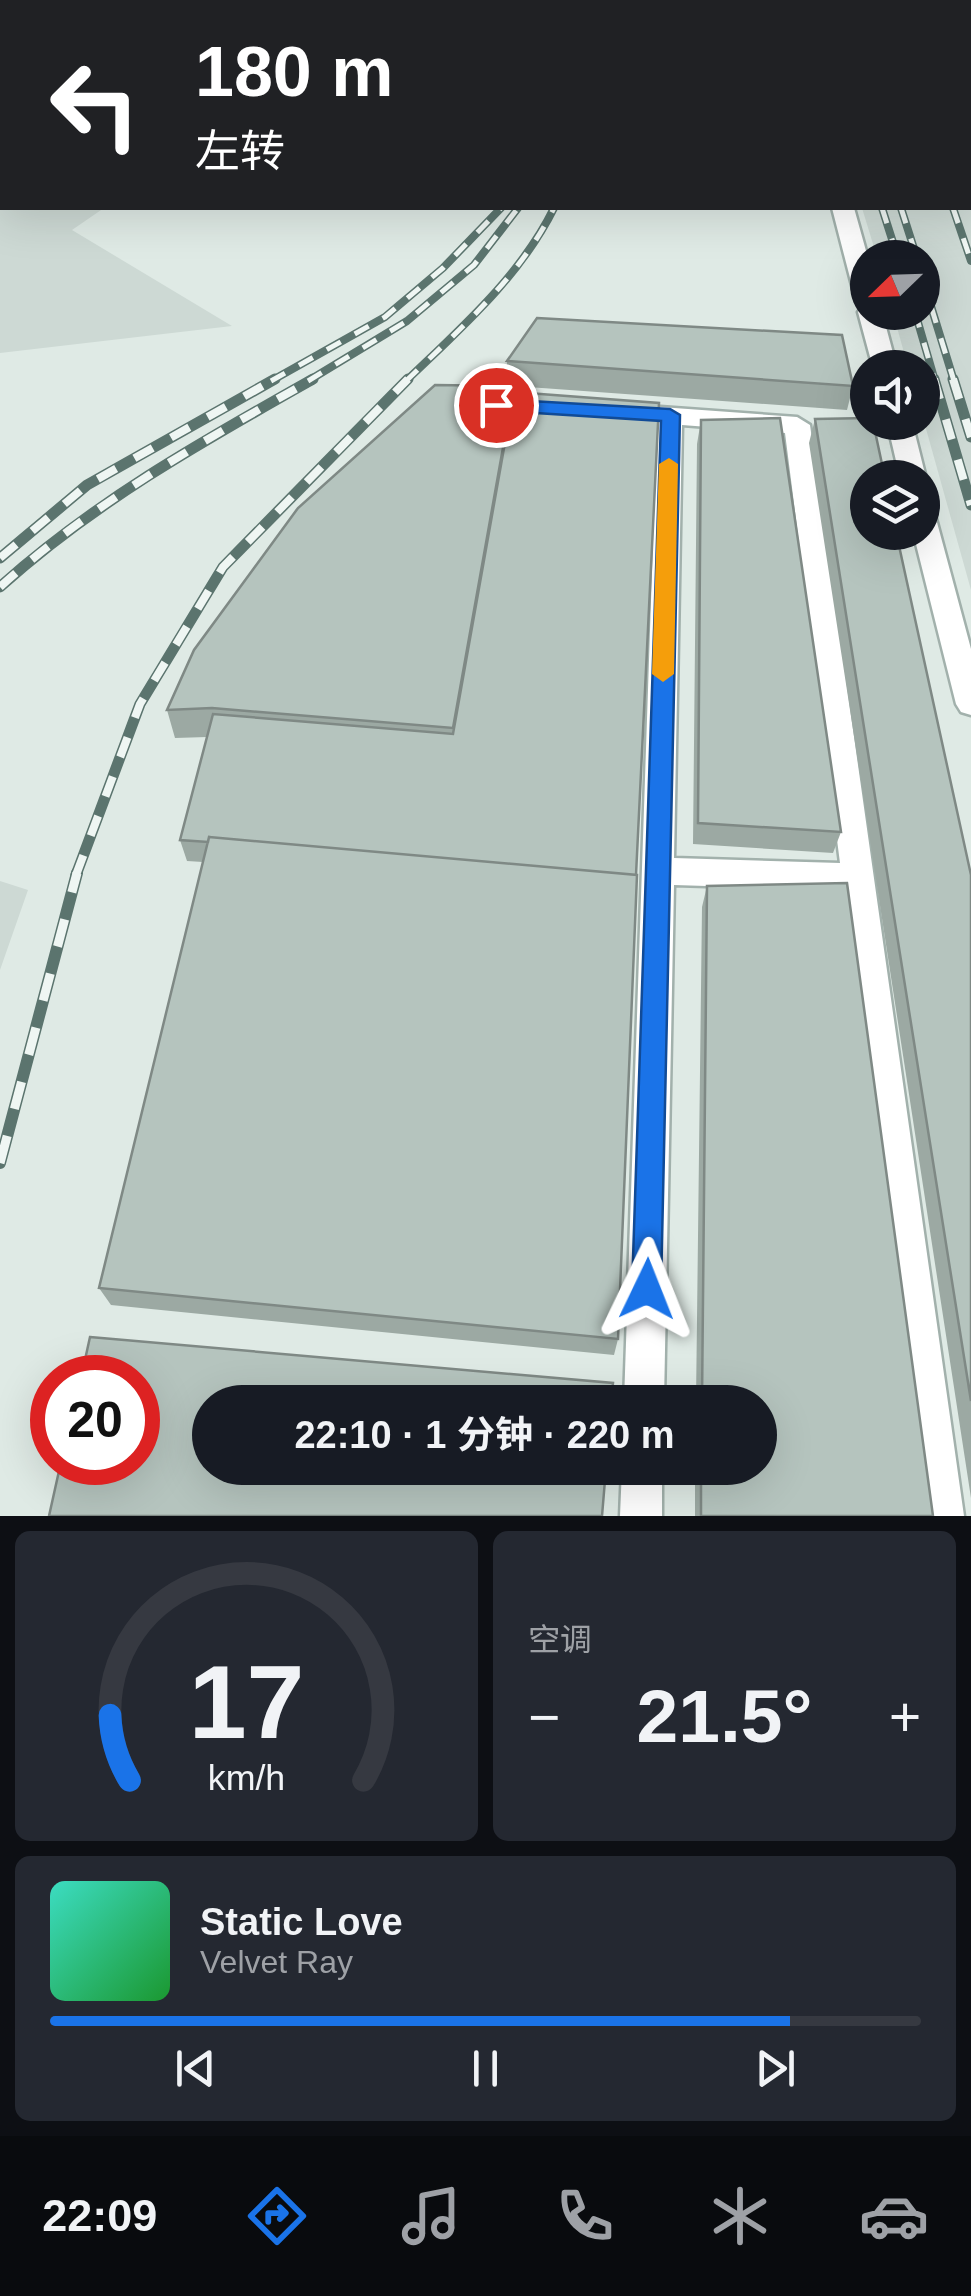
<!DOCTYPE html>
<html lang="zh">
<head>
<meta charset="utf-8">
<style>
	body { margin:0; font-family:Arial,"Noto Sans SC",sans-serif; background:#242831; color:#f1f3f6; height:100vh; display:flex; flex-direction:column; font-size:38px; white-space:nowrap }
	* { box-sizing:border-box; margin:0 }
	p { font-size:32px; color:#9ea1a6 }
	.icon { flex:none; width:55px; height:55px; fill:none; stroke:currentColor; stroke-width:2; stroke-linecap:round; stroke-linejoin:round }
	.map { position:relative; height:1516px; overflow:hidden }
	.sheet { display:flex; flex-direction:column; gap:15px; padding:15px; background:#0d0f14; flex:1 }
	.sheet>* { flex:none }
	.guide { position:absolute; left:0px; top:0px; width:972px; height:210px; box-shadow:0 10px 40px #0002; background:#202124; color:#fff; overflow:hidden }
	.needle { width:65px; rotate:247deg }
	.fabs { position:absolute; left:850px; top:240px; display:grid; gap:20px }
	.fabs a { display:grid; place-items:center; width:90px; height:90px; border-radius:50%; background:#171b24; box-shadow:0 10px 40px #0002; font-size:50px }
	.speed { position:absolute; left:30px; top:1355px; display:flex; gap:20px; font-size:50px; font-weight:700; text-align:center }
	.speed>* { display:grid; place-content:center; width:130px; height:130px; border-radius:50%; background:#171b24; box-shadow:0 10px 40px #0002; line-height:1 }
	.speed .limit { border:15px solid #d22; background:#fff; color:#111 }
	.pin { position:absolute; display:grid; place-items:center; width:85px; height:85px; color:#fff; margin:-42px; border:5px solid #fff; border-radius:50%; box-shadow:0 2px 10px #0007 }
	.me { position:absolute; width:110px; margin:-55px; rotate:2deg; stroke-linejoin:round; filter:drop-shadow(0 0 8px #0008) }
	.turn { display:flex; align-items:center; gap:35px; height:210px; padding:0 30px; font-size:45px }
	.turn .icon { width:130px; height:130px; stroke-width:2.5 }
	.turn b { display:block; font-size:70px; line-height:85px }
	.big { font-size:75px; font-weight:700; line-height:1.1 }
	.sheet .card { flex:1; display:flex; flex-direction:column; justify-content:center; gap:15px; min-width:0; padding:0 35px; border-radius:15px; background:#242831 }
	.sheet .dial { align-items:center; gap:0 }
	.dial svg { height:260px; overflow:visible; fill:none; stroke:#363941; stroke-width:7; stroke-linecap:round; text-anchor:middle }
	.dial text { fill:#f1f3f6; stroke:none }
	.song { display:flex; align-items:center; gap:30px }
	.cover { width:120px; height:120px; border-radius:15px; background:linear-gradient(135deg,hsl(170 70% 55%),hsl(130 70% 35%)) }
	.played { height:10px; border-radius:5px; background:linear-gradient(90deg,#1a73e8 85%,#363941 85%) }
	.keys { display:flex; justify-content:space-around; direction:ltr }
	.heat { display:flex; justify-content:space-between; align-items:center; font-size:55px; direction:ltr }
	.sheet .tiles { flex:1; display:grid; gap:15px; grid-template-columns:1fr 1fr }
	.card:last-child { grid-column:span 2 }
	.trip { position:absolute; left:192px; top:1385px; width:585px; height:100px; border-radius:50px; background:#171b24; box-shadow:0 10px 40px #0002; font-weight:700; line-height:100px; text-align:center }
	.dock { display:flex; height:160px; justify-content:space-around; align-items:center; background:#090b0e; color:#9ea1a6 }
	.dock .icon { width:70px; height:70px }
	.dock .on { color:#1a73e8 }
	.dock b { font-size:45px; color:#f1f3f6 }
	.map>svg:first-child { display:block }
</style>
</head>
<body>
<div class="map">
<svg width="971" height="1516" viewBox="0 0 971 1516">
	<rect width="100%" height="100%" fill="#dfeae5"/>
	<path fill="#cdd9d4" d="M0,0h412l-410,2v206h102l-32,22 160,96 -232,27z
		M785,0h186v590l-48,-172 -1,-50 -14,-1 -15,-54 29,-1v-54l-45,-1 -15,-49h108v-206z
		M0,881l28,9 -28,80z"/>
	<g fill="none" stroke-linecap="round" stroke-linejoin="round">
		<defs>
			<path id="minor" d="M768,0h18l1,2h-18z
				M832,208h22l14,50v54h14l15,56h-24l-15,-56 4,-5 -6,-6z
				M619,404l178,13 13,8 154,1091h-42l-79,-626 -169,-5 -10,517h-40l33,-979 -47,-5 -3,-6 3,-6zM682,425l103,8 55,430 -166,-5z
				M887,422h25l14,56 -4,6v-6h-22z
				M922,506l9,2 4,7 36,134v66l-10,-3 -5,-8 -43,-172h9z
				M622,1468h40v48h-42z"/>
		</defs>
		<use href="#minor" stroke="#a2b1ac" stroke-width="5"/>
		<use href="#minor" fill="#fff" fill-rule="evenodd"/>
		<defs>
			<path id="rail-far2" d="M882,208l16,50
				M901,208l16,50
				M953,208l18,53
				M922,277l32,104
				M915,312l20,69
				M271,381l114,-64 58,-49 58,-60
				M308,381l99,-60 67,-56 44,-57
				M406,381c54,-52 114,-104 148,-173"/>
			<path id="rail-far1" d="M934,379l37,126
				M953,379l18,58
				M0,558l87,-73 188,-106
				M0,587c94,-85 203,-146 313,-208
				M76,875l64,-171 83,-137 185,-188"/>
			<path id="rail" d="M0,1163l77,-290"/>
		</defs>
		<use href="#rail-far2" stroke="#5b746e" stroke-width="8"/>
		<use href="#rail-far1" stroke="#5b746e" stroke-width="11"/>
		<use href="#rail" stroke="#5b746e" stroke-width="12"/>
		<use href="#rail-far2" stroke="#eff6f3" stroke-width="5" stroke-dasharray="16" stroke-linecap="butt"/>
		<use href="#rail-far1" stroke="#eff6f3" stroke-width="8" stroke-dasharray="21" stroke-linecap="butt"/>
		<use href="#rail" stroke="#eff6f3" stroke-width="9" stroke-dasharray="28" stroke-linecap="butt"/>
	</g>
	<path fill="#9ca9a3" d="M507,361l346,25 -6,24 -333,-24v6l122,483 -18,464 -4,16 -503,-50 -12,-17 104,-426 -16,-1 -7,-21 27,-103 -32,1 -8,-28 339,-324z
		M815,419l156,456v623l-162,-1055z
		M701,420l140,412 -8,21 -140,-9 4,-400z
		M707,886l226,630h-238v-48h65v-66h-64l6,-495z"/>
	<path fill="#b5c4be" stroke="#7f8985" stroke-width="2.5" d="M537,318l305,17 11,51 -346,-25z
		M435,385l79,1 -61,342 -241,-20 -45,2 27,-60 104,-142z
		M514,392l145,11 -23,472 -427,-38 -1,5 -28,-2 33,-126 240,20z
		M780,418l61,414 -143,-9 3,-403z
		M868,418v4h5l12,56h-17v54h28l75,343v526l-156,-982z
		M209,837l428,38 -19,464 -519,-51z
		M847,883l86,633h-232v-48h59v-66h-58l5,-516z
		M90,1337l523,46 -2,19h-401v66h396l-4,48h-553l12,-54h77v-84h-57z"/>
	<path fill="#1a73e8" stroke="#114b97" stroke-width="2.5" d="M496,399l174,10 10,6 -19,874 -4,10 -10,4 -10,-4 -5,-10 29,-868 -171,-11v-9z"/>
	<path fill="#f59e0b" d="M669,458l9,6 -4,210 -11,8 -11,-8 7,-210z"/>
</svg>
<div class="fabs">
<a><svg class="needle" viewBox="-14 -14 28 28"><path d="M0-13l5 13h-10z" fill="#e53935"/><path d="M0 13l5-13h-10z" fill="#9ea1a6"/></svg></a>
<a><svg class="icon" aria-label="sound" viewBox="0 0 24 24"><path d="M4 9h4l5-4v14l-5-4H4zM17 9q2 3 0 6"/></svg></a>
<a><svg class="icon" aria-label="layers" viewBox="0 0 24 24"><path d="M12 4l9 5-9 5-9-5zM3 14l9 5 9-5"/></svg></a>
</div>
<div class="speed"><div class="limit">20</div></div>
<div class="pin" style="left:496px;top:405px;background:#d93025"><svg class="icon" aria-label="arrive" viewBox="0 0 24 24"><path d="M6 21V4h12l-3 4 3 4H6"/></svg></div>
<svg class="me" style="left:647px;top:1289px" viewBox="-20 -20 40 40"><path d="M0-17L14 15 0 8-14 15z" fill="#1a73e8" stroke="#fff" stroke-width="4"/></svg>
<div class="trip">22:10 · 1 分钟 · 220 m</div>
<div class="guide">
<div class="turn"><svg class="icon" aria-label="left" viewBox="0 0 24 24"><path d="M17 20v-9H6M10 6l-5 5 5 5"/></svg><div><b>180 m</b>左转</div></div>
</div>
</div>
<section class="sheet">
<div class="tiles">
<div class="card dial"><svg viewBox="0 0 100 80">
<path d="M14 69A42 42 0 1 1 86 69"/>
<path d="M14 69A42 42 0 0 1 8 49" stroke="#1a73e8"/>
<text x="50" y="56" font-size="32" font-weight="700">17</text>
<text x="50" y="72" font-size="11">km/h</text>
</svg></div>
<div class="card"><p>空调</p>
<div class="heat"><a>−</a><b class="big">21.5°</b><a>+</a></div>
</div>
<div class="card">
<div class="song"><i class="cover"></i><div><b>Static Love</b><p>Velvet Ray</p></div></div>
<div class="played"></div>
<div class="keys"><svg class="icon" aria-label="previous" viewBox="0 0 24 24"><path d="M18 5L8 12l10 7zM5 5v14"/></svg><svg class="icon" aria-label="pause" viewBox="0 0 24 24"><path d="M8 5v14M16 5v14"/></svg><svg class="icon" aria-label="next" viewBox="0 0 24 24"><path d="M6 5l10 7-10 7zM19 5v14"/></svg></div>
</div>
</div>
</section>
<nav class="dock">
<b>22:09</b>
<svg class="icon on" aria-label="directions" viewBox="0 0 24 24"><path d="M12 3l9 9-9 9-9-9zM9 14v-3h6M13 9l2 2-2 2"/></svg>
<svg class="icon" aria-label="music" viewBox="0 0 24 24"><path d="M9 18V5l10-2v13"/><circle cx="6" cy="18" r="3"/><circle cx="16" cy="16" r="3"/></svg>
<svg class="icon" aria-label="phone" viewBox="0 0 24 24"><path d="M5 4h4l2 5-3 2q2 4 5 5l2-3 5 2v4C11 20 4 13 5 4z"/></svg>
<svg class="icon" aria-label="climate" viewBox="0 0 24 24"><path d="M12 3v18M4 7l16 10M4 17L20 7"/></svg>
<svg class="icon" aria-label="car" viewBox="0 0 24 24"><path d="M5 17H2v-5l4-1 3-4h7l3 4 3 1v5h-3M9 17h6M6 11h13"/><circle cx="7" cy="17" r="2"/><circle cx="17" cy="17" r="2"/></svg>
</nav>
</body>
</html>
